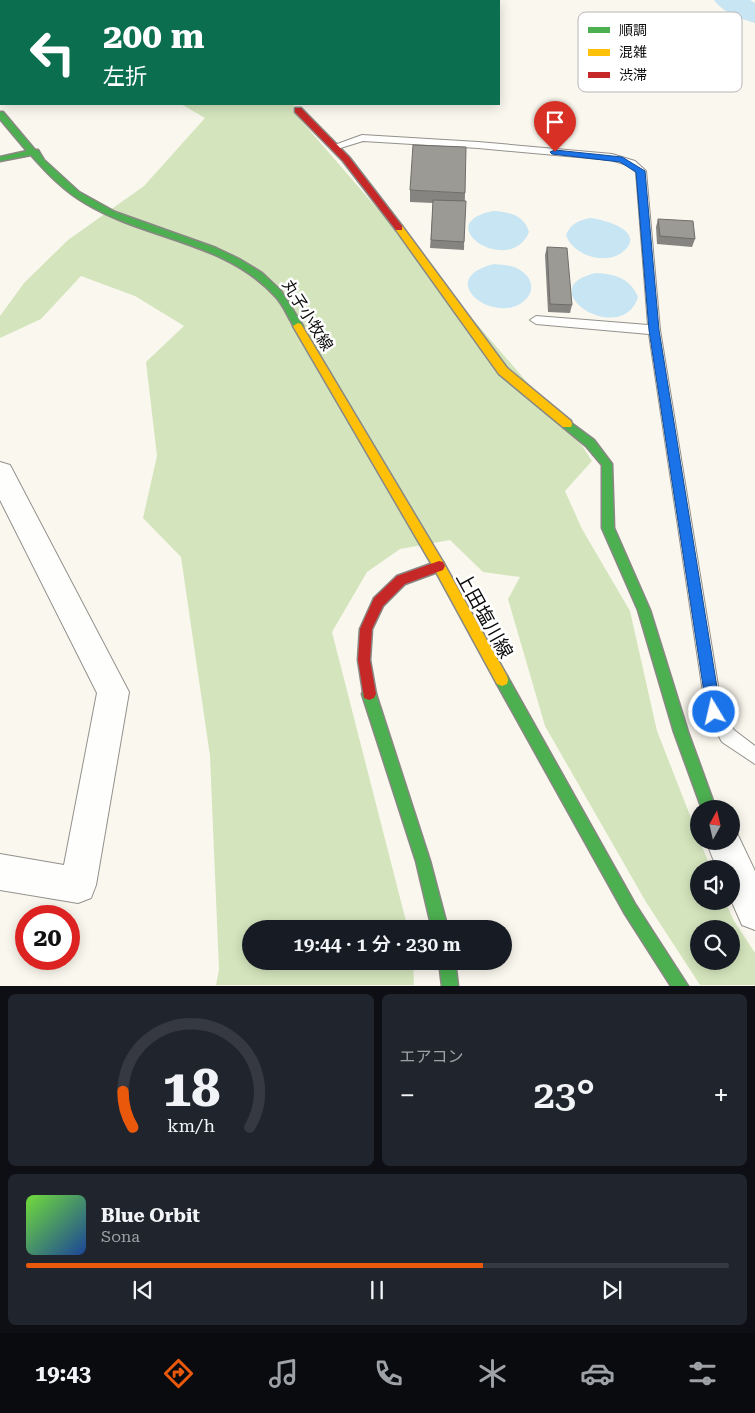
<!DOCTYPE html>
<html lang="ja">
<head>
<meta charset="utf-8">
<style>
	body { margin:0; font-family:"Roboto Serif","Noto Sans JP",serif; background:#20242c; color:#f1f3f6; height:100vh; display:flex; flex-direction:column; font-size:19px; white-space:nowrap }
	* { box-sizing:border-box; margin:0 }
	p { font-size:16px; color:#9ea1a6 }
	.icon { flex:none; width:28px; height:28px; fill:none; stroke:currentColor; stroke-width:2; stroke-linecap:round; stroke-linejoin:round }
	.map { position:relative; height:986px; overflow:hidden }
	.details { display:flex; flex-direction:column; gap:8px; padding:8px; background:#0d0f14; flex:1 }
	.details>* { flex:none }
	.top-card { position:absolute; left:0px; top:0px; width:500px; height:105px; box-shadow:0 2px 12px #0003; background:#0b6e4f; color:#fff; overflow:hidden }
	.needle { width:32px; rotate:8deg }
	.controls { position:absolute; left:690px; top:800px; display:grid; gap:10px }
	.controls a { display:grid; place-items:center; width:50px; height:50px; border-radius:50%; background:#171b24; box-shadow:0 2px 12px #0003; font-size:25px }
	.speed { position:absolute; left:15px; top:905px; display:flex; gap:10px; font-size:25px; font-weight:700; text-align:center }
	.speed>* { display:grid; place-content:center; width:65px; height:65px; border-radius:50%; background:#171b24; box-shadow:0 2px 12px #0003; line-height:1 }
	.speed .limit { border:8px solid #d22; background:#fff; color:#111 }
	.pin { position:absolute; display:grid; place-items:center; width:42px; height:42px; color:#fff; margin:-51px -21px; border-radius:50% 50% 50% 0; rotate:-45deg; box-shadow:0 0 5px #0007 }
	.pin .icon { rotate:45deg }
	.me { position:absolute; width:55px; margin:-28px; rotate:351deg; stroke-linejoin:round; filter:drop-shadow(0 0 4px #0008) }
	.turn { display:flex; align-items:center; gap:18px; height:105px; padding:0 20px; font-size:22px }
	.turn .icon { width:65px; height:65px; stroke-width:2.5 }
	.turn b { display:block; font-size:35px; line-height:42px }
	.big { font-size:38px; font-weight:600; line-height:1.1 }
	.details .card { flex:1; display:flex; flex-direction:column; justify-content:center; gap:8px; min-width:0; padding:0 18px; border-radius:8px; background:#20242c }
	.details .dial { align-items:center; gap:0 }
	.dial svg { height:130px; overflow:visible; fill:none; stroke:#363941; stroke-width:7; stroke-linecap:round; text-anchor:middle }
	.dial text { fill:#f1f3f6; stroke:none }
	.song { display:flex; align-items:center; gap:15px }
	.cover { width:60px; height:60px; border-radius:8px; background:linear-gradient(135deg,hsl(100 70% 55%),hsl(220 70% 35%)) }
	.played { height:5px; border-radius:2px; background:linear-gradient(90deg,#ea580c 65%,#363941 65%) }
	.keys { display:flex; justify-content:space-around; direction:ltr }
	.heat { display:flex; justify-content:space-between; align-items:center; font-size:28px; direction:ltr }
	.details .tiles { flex:1; display:grid; gap:8px; grid-template-columns:1fr 1fr }
	.card:last-child { grid-column:span 2 }
	.trip { position:absolute; left:242px; top:920px; width:270px; height:50px; border-radius:25px; background:#171b24; box-shadow:0 2px 12px #0003; font-weight:600; line-height:50px; text-align:center }
	.dock { display:flex; height:80px; justify-content:space-around; align-items:center; background:#090b0e; color:#9ea1a6 }
	.dock .icon { width:35px; height:35px }
	.dock .active { color:#ea580c }
	.dock b { font-size:22px; color:#f1f3f6 }
	.map>svg:first-child { display:block }
</style>
</head>
<body>
<div class="map">
<svg width="755" height="986" viewBox="0 0 755 986">
	<rect width="100%" height="100%" fill="#faf7ee"/>
	<path fill="#d4e5bd" fill-rule="evenodd" d="M0,0h207l1,1h-207l-1,23z
		M181,104h113l-1,7 290,336 9,14 -27,30 17,38 48,82 27,120 54,138h-12v32h26l9,20 21,32v32h-55l-54,-83 -101,-176 -37,-127 12,-22 -37,-5 -33,-32 -50,9 -33,23 -35,60 76,297h-157v32h162l1,24h-198l3,-15 -9,-214 -29,-199 -38,-39 14,-62 -11,-94 38,-36 -49,-30 -54,-20 -40,43 -41,19v-22l24,-33 44,-43 76,-54 61,-68zM699,929h32v32h-32z"/>
	<path fill="#c7e5f2" d="M493,211c17,1 31,4 36,21 -19,46 -101,-8 -36,-21z
		M590,218c12,1 55,12 35,32 -17,17 -52,6 -59,-15 5,-12 12,-14 24,-17z
		M494,264c9,1 18,1 26,6 15,9 15,25 0,34 -32,18 -84,-26 -26,-40z
		M596,273c19,1 34,5 42,24 -16,52 -110,-9 -42,-24z"/>
	<g fill="none" stroke-linecap="round" stroke-linejoin="round">
		<path fill="#c7e5f2" fill-rule="evenodd" d="M714,0h36l5,3v20c-14,-4 -33,-11 -41,-23z"/>
		<defs>
			<path id="lane" d="M362,135l116,7 134,12 23,7 11,10 14,159 62,380 12,20 21,16v18l-33,-22 -16,-30 -57,-378 -113,-10 -6,-4 6,-4 112,9 -12,-153 -9,-7 -16,-5 -133,-12 -115,-7 -29,9 -5,-3z"/>
			<path id="street" d="M0,462l10,3 119,227 -33,193 -5,13 -13,5 -78,-13v-36l64,11 33,-172 -97,-193z
				M731,827l4,2 20,42v59l-13,-5 -11,-25v-31h-14l-11,-28h25z"/>
			<path id="fast" d="M0,112h3l32,38h3l6,10 35,32 36,20 101,36 23,11 23,14 19,18 22,35 -2,2h-6c-7,-10 -11,-23 -20,-32 -50,-55 -129,-56 -190,-93 -21,-12 -38,-30 -54,-48l-31,6v-4l27,-6 -27,-32z
				M567,420l27,20 18,24 2,64 36,82 38,122 28,77h-14l-28,-77 -36,-122 -36,-82v-63l-16,-19 -23,-19 -1,-3 1,-3z
				M502,674l5,2 128,228 53,82h-17l-46,-72 -128,-230 -1,-4 1,-4z
				M369,688l5,2 2,4 54,167 18,68h-16l-16,-68 -54,-167 2,-4z
				M439,961h16l3,25h-16z"/>
			<path id="slow" d="M399,225l3,1 105,142 64,53 1,3 -1,3h-8l-64,-53 -103,-144 -1,-2z
				M298,323l3,1 142,238 64,114 1,4 -1,4 -5,2 -5,-2 -62,-114 -142,-244z"/>
			<path id="jam" d="M295,108h6l48,49 53,69v4h-6l-53,-69 -48,-49z
				M439,561l4,1 2,4 -2,4 -38,14 -22,22 -11,23 -2,31 6,34 -2,4 -5,2 -5,-2 -6,-38 2,-31 14,-31 23,-22z"/>
		</defs>
		<use href="#lane" stroke="#93918d" stroke-width="2"/>
		<use href="#street" stroke="#93918d" stroke-width="2"/>
		<use href="#fast" stroke="#898884" stroke-width="3"/>
		<use href="#slow" stroke="#898884" stroke-width="3"/>
		<use href="#jam" stroke="#898884" stroke-width="3"/>
		<use href="#lane" fill="#fefefc" fill-rule="evenodd"/>
		<use href="#street" fill="#fefefc" fill-rule="evenodd"/>
		<use href="#fast" fill="#4caf50" fill-rule="evenodd"/>
		<use href="#slow" fill="#ffc107" fill-rule="evenodd"/>
		<use href="#jam" fill="#c62828" fill-rule="evenodd"/>
	</g>
	<path fill="#868480" d="M410,190l55,3 -1,57 -34,-2 3,-45 -23,-1z
		M658,219l37,20 -3,8 -35,-3 -1,-17z
		M547,247l25,58 -2,8 -22,-1 -3,-57z"/>
	<path fill="#9c9a95" stroke="#6d6c68" d="M413,145l53,2 -1,46 -55,-3z
		M433,200l33,1 -2,41 -33,-2z
		M658,219l35,2 2,18 -35,-3z
		M547,247l20,1 5,57 -22,-1z"/>
	<path fill="#1a73e8" stroke="#114b97" d="M555,150l67,7 23,14 14,159 62,382 -2,5 -5,2 -5,-2 -2,-5 -58,-382 -13,-158 -16,-10 -68,-8 -2,-2z"/>
	<g text-anchor="middle" stroke-width="5" stroke-linejoin="round" paint-order="stroke">
		<g font-size="16" fill="#0b0b0b" stroke="#fff">
			<text transform="translate(308 315) rotate(58)" y="6">丸子小牧線</text>
		</g>
		<g font-size="19" fill="#0b0b0b" stroke="#fff">
			<text transform="translate(485 615) rotate(61)" y="7">上田塩川線</text>
		</g>
	</g>
	<rect x="578" y="12" width="164" height="80" rx="8" fill="#fff" stroke="#b6b6b6" stroke-width="1"/>
	<rect x="588" y="27" width="22" height="6" fill="#4caf50"/>
	<rect x="588" y="49" width="22" height="7" fill="#ffc107"/>
	<rect x="588" y="72" width="22" height="6" fill="#c62828"/>
	<g font-size="14" fill="#0b0b0b">
		<text x="619" y="35">順調</text>
		<text x="619" y="57">混雑</text>
		<text x="619" y="80">渋滞</text>
	</g>
</svg>
<div class="controls">
<a><svg class="needle" viewBox="-14 -14 28 28"><path d="M0-13l5 13h-10z" fill="#e53935"/><path d="M0 13l5-13h-10z" fill="#9ea1a6"/></svg></a>
<a><svg class="icon" aria-label="sound" viewBox="0 0 24 24"><path d="M4 9h4l5-4v14l-5-4H4zM17 9q2 3 0 6"/></svg></a>
<a><svg class="icon" aria-label="search" viewBox="0 0 24 24"><circle cx="10" cy="10" r="6"/><path d="M15 15l6 6"/></svg></a>
</div>
<div class="speed"><div class="limit">20</div></div>
<div class="pin" style="left:555px;top:152px;background:#d93025"><svg class="icon" aria-label="arrive" viewBox="0 0 24 24"><path d="M6 21V4h12l-3 4 3 4H6"/></svg></div>
<svg class="me" style="left:714px;top:712px" viewBox="-20 -20 40 40"><circle r="17" fill="#1a73e8" stroke="#fff" stroke-width="3"/><path d="M0-11L8 9 0 5-8 9z" fill="#fff"/></svg>
<div class="trip">19:44 · 1 分 · 230 m</div>
<div class="top-card">
<div class="turn"><svg class="icon" aria-label="left" viewBox="0 0 24 24"><path d="M17 20v-9H6M10 6l-5 5 5 5"/></svg><div><b>200 m</b>左折</div></div>
</div>
</div>
<section class="details">
<div class="tiles">
<div class="card dial"><svg viewBox="0 0 100 80">
<path d="M14 69A42 42 0 1 1 86 69"/>
<path d="M14 69A42 42 0 0 1 8 47" stroke="#ea580c"/>
<text x="50" y="56" font-size="32" font-weight="700">18</text>
<text x="50" y="72" font-size="11">km/h</text>
</svg></div>
<div class="card"><p>エアコン</p>
<div class="heat"><a>−</a><b class="big">23°</b><a>+</a></div>
</div>
<div class="card">
<div class="song"><i class="cover"></i><div><b>Blue Orbit</b><p>Sona</p></div></div>
<div class="played"></div>
<div class="keys"><svg class="icon" aria-label="previous" viewBox="0 0 24 24"><path d="M18 5L8 12l10 7zM5 5v14"/></svg><svg class="icon" aria-label="pause" viewBox="0 0 24 24"><path d="M8 5v14M16 5v14"/></svg><svg class="icon" aria-label="next" viewBox="0 0 24 24"><path d="M6 5l10 7-10 7zM19 5v14"/></svg></div>
</div>
</div>
</section>
<nav class="dock">
<b>19:43</b>
<svg class="icon active" aria-label="directions" viewBox="0 0 24 24"><path d="M12 3l9 9-9 9-9-9zM9 14v-3h6M13 9l2 2-2 2"/></svg>
<svg class="icon" aria-label="music" viewBox="0 0 24 24"><path d="M9 18V5l10-2v13"/><circle cx="6" cy="18" r="3"/><circle cx="16" cy="16" r="3"/></svg>
<svg class="icon" aria-label="phone" viewBox="0 0 24 24"><path d="M5 4h4l2 5-3 2q2 4 5 5l2-3 5 2v4C11 20 4 13 5 4z"/></svg>
<svg class="icon" aria-label="climate" viewBox="0 0 24 24"><path d="M12 3v18M4 7l16 10M4 17L20 7"/></svg>
<svg class="icon" aria-label="car" viewBox="0 0 24 24"><path d="M5 17H2v-5l4-1 3-4h7l3 4 3 1v5h-3M9 17h6M6 11h13"/><circle cx="7" cy="17" r="2"/><circle cx="17" cy="17" r="2"/></svg>
<svg class="icon" aria-label="filters" viewBox="0 0 24 24"><path d="M4 7h16M4 17h16"/><circle cx="9" cy="7" r="2"/><circle cx="15" cy="17" r="2"/></svg>
</nav>
</body>
</html>
